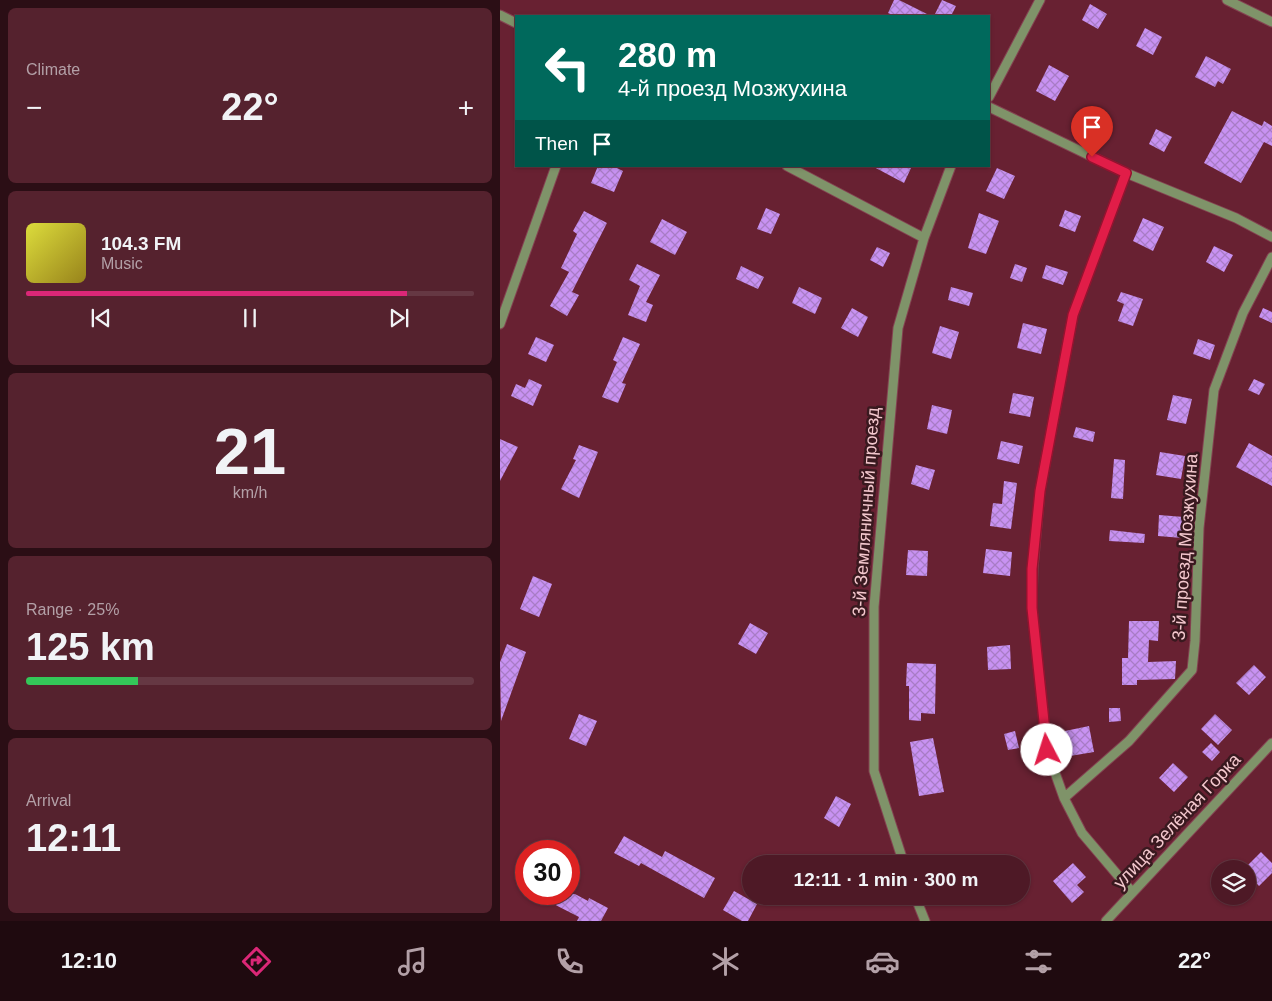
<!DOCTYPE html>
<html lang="en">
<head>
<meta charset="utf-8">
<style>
	body { margin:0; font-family:Arial,sans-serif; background:#55222e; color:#f1f3f6; height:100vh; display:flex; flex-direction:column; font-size:19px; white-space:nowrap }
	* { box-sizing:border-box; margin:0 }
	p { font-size:16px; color:#b3a0a7 }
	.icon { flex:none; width:28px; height:28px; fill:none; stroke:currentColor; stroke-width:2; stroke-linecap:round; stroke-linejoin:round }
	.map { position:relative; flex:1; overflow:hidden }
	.side { display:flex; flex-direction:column; gap:8px; padding:8px; background:#2b0e15; width:500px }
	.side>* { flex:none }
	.banner { position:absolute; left:15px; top:15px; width:475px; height:152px; border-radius:0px; box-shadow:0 1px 4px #0004,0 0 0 1px #653843; background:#00695c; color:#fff; overflow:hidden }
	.fabs { position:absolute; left:711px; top:860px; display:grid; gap:10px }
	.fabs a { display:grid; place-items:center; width:45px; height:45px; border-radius:50%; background:#4e1926; box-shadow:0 1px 4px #0004,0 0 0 1px #653843; font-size:25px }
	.speed { position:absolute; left:15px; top:840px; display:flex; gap:10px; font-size:25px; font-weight:700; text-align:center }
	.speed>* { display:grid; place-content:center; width:65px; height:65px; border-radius:50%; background:#4e1926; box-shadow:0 1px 4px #0004,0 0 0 1px #653843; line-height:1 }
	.speed .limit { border:8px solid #d22; background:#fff; color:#111 }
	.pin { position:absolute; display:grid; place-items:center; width:42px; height:42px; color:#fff; margin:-51px -21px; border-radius:50% 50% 50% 0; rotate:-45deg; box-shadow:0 0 5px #0007 }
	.pin .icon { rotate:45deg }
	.me { position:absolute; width:55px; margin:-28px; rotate:355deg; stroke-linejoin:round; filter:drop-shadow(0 0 4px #0008) }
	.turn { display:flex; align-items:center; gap:18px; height:105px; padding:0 20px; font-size:22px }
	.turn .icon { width:65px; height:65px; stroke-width:2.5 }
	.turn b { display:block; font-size:35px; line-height:42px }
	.then { display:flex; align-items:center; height:48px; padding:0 20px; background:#0003; gap:10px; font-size:19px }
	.big { font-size:38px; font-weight:800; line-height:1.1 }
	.side .tile { flex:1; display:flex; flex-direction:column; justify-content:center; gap:8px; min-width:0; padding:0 18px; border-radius:8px; background:#55222e }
	.side .dial { align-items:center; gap:0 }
	.dial b { font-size:65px; line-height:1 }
	.song { display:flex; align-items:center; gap:15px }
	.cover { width:60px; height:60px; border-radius:8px; background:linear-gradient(135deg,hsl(60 70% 55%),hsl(50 70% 35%)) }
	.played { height:5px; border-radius:2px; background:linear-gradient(90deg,#db2777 85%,#653843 85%) }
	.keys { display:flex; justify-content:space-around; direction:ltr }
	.heat { display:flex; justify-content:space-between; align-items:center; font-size:28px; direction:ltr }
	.charge { height:8px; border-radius:4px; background:linear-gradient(90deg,#34c759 25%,#653843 0) }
	.trip { position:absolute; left:242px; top:855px; width:288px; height:50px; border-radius:25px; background:#4e1926; box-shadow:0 1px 4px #0004,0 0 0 1px #653843; font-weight:800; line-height:50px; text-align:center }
	.tab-bar { display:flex; height:80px; justify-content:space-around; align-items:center; background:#1f0a0f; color:#b3a0a7 }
	.tab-bar .icon { width:35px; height:35px }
	.tab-bar .active { color:#db2777 }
	.tab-bar b { font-size:22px; color:#f1f3f6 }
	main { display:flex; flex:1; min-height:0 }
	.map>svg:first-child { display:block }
</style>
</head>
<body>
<main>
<section class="side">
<div class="tile"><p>Climate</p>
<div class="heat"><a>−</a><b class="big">22°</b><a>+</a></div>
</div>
<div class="tile">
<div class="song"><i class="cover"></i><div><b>104.3 FM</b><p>Music</p></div></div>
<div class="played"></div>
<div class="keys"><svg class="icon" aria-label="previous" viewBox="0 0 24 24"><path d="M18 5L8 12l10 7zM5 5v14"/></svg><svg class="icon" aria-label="pause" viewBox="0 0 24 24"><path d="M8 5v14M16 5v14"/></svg><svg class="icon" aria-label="next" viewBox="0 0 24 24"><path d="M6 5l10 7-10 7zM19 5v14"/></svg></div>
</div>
<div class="tile dial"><b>21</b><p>km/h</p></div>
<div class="tile"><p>Range · 25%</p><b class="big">125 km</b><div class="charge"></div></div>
<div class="tile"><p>Arrival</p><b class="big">12:11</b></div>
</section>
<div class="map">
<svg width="772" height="921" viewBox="0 0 772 921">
	<defs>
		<pattern id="building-cross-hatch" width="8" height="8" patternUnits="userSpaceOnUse" patternTransform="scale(1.25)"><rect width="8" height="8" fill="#c892f2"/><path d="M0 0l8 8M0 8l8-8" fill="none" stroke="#a87cc5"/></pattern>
	</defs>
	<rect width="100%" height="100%" fill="#682132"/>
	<path fill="url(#building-cross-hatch)" d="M394,0h5l32,16h-36l-7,-3z
		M442,0l14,6 -5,10h-17z
		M590,4l17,10 -9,15 -16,-9z
		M645,28l17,9 -9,18 -17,-9z
		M706,56l25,13 -8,15 -5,-3 -3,6 -20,-10z
		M549,65l20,11 -14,25 -19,-10z
		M732,111l30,15 2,-5 8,5v20l-8,-4 -23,41 -37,-20z
		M656,129l16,8 -8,15 -15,-8z
		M98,166h15l10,5 -9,21 -23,-9z
		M372,166h40l-8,17z
		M497,168l18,8 -11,23 -18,-8z
		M266,208l14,6 -9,20 -14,-5z
		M565,210l16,6 -6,16 -16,-6z
		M84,211l23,12 -35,69 7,3 -12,21 -17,-10 19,-34 -8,-4 16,-34 -4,-3z
		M479,213l20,8 -13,33 -18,-6z
		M643,218l21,9 -11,24 -20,-10z
		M162,219l25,13 -12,23 -25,-13z
		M714,246l19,9 -9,17 -18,-10z
		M377,247l13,6 -7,14 -13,-7z
		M137,264l23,11 -14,27 7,3 -7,17 -18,-7 12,-29 -11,-6z
		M515,264l12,4 -5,14 -12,-4z
		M546,265l22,7 -5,13 -21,-7z
		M241,266l23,11 -6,12 -22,-10z
		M299,287l23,11 -7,16 -23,-11z
		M451,287l22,6 -4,13 -21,-6z
		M621,292l22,7 -10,27 -15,-5 6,-17 -7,-3z
		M352,308l16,9 -10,20 -17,-9z
		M763,308l9,4v11l-13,-6z
		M523,323l24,6 -6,25 -24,-6z
		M440,326l19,6 -8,27 -19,-6z
		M36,337l18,8 -8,17 -18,-8z
		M123,337l17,7 -18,39 4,1 -8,19 -16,-6 15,-35 -4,-2z
		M698,339l17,6 -5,15 -17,-6z
		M29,379l13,6 -9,21 -22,-10 5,-12 9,4z
		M754,379l11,5 -6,11 -11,-5z
		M513,393l21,4 -4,20 -21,-4z
		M673,395l19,4 -6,25 -19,-4z
		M432,405l20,5 -5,24 -20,-5z
		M576,427l19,5 -2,10 -20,-5z
		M0,439l18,8 -18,34z
		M501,441l22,5 -4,18 -22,-5z
		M749,443l23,13v30l-36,-19z
		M79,445l19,7 -19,46 -18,-9 15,-29 -3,-1z
		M660,452l25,4 -4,23 -25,-4z
		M614,459l11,1 -2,39 -12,-1z
		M416,465l19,5 -6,20 -18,-6z
		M504,481l13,2 -6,46 -21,-3 3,-23 9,1z
		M659,515l25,2 -2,21 -24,-2z
		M610,530l35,4 -1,9 -35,-2z
		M486,549l26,3 -2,24 -27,-3z
		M408,550l20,1 -1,25 -21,-1z
		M33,576l19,8 -13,33 -19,-8z
		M629,621h30l-1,20 -9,-1 -1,22 28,-1 -1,18 -38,1v5h-15v-27h6z
		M250,623l18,10 -12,21 -18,-10z
		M7,644l19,8 -25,69 -1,-59z
		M510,645l1,24 -23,1 -1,-23z
		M407,663l29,1 -1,50 -14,-1v8l-12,-1v-34h-3z
		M754,665l12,12 -17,18 -13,-12z
		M609,708h11l1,13 -12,1z
		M79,714l18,7 -11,25 -17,-7z
		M715,714l17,16 -14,15 -17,-16z
		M589,726l5,26 -24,4 -5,-25z
		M515,731l4,17 -11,2 -4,-16z
		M433,738l11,54 -25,4 -9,-54z
		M711,743l9,9 -8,9 -10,-9z
		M673,763l15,14 -14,15 -15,-14z
		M336,796l15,8 -12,23 -15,-9z
		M124,836l38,21 3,-6 50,27 -11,20 -63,-35 -2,3 -25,-13z
		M761,852l11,11v10l-13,13 -11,-12v-5h-4z
		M573,863l13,14 -9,8 7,7 -12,11 -19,-22z
		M234,891l23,13 -9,17h-6l-19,-11z
		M34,894h41l13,7 1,-3 19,10 -7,13h-24l2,-4z"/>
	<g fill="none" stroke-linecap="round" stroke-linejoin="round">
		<defs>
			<path id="minor" d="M727,0l45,22
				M0,15l16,8
				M489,97l51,-97
				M489,107l137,66 110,45 36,19
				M287,166l137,72
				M626,173l-53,142 -33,176 -7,78 -1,39 15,142 17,48 18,35 50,59
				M0,324l56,-158
				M564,798l65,-57 63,-71 3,-29 4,-113 15,-138 29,-77 29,-56
				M404,864l-30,-93v-164l24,-279 26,-90 27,-72
				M415,896l10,25
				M606,921l166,-178"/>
		</defs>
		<use href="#minor" stroke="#844251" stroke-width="11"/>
		<use href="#minor" stroke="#7f9369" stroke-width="9"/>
	</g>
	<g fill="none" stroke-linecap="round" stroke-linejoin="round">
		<defs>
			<path id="route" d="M547,750l-15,-142v-39l8,-78 33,-176 53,-142 -34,-16"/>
		</defs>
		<use href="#route" stroke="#92132f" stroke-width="12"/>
		<use href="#route" stroke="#e11d48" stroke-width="9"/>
	</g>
	<g text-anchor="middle" stroke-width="5" stroke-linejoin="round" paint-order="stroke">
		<g font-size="18" fill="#f4c8ce" stroke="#39191f">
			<text transform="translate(366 512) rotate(-86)" y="6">3-й Земляничный проезд</text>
			<text transform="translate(685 547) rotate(-86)" y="6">3-й проезд Мозжухина</text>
			<text transform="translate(677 821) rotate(-47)" y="6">улица Зелёная Горка</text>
		</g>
	</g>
</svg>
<div class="fabs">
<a><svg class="icon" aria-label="layers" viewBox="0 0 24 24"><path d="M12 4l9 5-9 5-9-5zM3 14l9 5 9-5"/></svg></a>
</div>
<div class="speed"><div class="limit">30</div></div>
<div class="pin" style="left:592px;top:157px;background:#d93025"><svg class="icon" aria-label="arrive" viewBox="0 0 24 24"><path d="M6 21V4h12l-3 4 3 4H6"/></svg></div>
<svg class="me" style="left:547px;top:750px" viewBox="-20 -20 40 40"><circle r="19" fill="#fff"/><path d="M0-13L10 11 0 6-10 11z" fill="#e11d48"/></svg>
<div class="trip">12:11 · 1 min · 300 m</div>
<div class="banner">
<div class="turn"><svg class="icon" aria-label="left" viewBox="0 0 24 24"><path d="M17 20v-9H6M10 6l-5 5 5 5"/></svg><div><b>280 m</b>4-й проезд Мозжухина</div></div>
<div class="then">Then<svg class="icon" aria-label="arrive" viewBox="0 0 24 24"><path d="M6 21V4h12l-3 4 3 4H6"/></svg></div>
</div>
</div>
</main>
<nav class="tab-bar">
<b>12:10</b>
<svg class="icon active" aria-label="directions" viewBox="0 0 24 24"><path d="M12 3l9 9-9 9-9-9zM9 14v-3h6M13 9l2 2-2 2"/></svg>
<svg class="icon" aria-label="music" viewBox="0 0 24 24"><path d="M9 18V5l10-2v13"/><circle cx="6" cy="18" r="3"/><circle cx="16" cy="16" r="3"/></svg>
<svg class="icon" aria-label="phone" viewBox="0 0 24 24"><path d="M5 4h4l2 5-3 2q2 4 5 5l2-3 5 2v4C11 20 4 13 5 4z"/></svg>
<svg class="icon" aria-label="climate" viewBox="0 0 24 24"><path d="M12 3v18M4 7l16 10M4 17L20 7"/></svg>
<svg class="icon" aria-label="car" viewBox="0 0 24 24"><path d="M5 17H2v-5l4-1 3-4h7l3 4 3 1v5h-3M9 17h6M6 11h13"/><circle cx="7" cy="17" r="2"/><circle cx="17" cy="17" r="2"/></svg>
<svg class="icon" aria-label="filters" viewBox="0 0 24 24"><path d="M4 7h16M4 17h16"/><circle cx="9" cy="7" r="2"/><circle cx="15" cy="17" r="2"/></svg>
<b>22°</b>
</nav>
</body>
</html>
